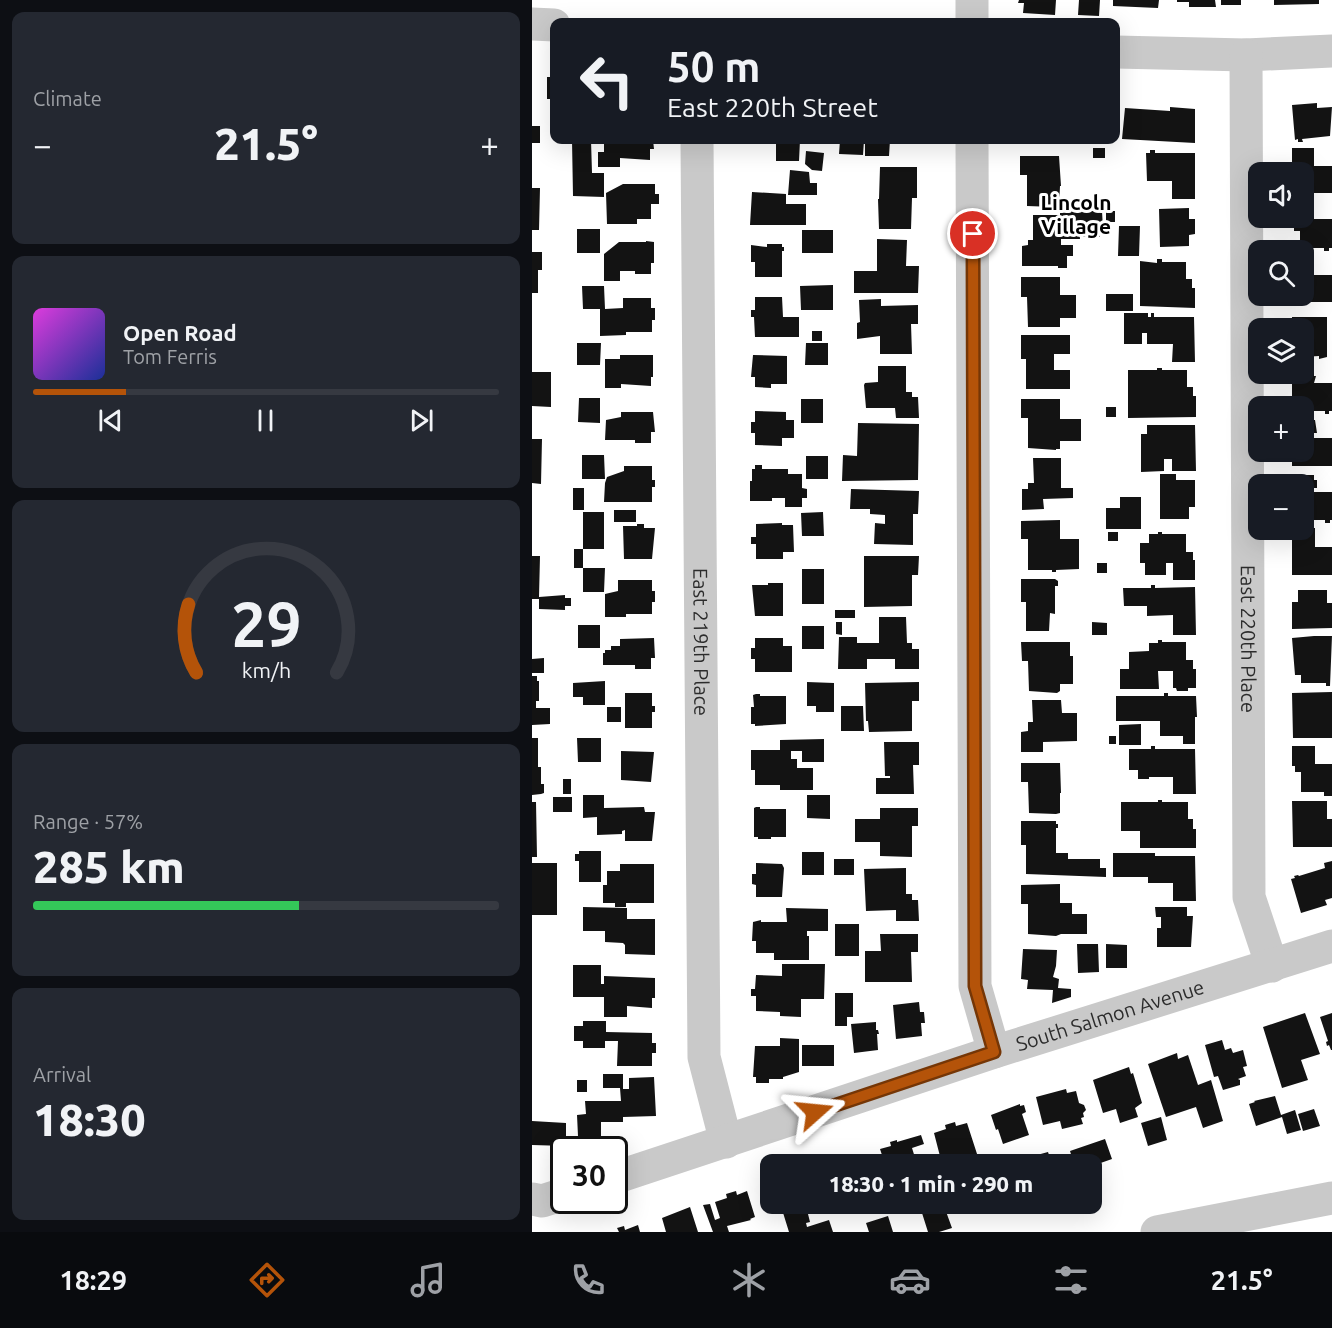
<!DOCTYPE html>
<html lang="en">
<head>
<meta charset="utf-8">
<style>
	body { margin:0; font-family:Ubuntu,sans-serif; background:#242831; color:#f1f3f6; height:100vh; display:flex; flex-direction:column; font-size:22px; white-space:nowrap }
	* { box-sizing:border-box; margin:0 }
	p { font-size:20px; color:#9ea1a6 }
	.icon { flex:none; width:33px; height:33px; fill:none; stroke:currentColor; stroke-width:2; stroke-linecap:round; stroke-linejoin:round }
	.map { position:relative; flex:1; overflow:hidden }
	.side { display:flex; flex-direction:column; gap:12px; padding:12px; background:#0d0f14; width:532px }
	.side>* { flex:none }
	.banner { position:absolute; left:18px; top:18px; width:570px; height:126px; border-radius:12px; box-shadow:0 6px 24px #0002; background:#171b24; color:#f1f3f6; overflow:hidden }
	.tools { position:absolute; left:716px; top:162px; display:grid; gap:12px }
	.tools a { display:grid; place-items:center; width:66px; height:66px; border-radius:12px; background:#171b24; box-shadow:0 6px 24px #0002; font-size:30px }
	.speed { position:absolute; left:18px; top:1136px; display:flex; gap:12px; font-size:30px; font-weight:700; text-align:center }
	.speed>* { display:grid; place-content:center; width:78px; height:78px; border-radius:50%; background:#171b24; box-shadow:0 6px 24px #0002; line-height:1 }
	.speed .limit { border:3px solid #111; border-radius:9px; background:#fff; color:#111 }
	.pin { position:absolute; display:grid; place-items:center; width:51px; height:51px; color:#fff; margin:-26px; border:3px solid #fff; border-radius:50%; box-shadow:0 2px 6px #0007 }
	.me { position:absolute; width:66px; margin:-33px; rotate:72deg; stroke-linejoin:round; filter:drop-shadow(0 0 4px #0008) }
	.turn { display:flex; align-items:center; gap:21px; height:126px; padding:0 18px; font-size:27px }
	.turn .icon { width:78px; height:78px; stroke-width:2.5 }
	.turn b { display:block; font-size:42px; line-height:51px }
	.big { font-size:45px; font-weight:800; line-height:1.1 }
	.side .card { flex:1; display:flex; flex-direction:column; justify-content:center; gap:9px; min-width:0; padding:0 21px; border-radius:12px; background:#242831 }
	.side .dial { align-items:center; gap:0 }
	.dial svg { height:156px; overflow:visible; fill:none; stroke:#363941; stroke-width:7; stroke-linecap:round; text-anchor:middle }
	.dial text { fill:#f1f3f6; stroke:none }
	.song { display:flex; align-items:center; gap:18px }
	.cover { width:72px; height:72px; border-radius:9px; background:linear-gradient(135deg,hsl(300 70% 55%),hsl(230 70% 35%)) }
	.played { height:6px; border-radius:3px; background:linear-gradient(90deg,#b45309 20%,#363941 20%) }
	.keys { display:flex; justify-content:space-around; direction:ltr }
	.heat { display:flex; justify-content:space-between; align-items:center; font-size:33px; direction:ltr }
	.charge { height:9px; border-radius:4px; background:linear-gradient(90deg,#34c759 57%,#363941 0) }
	.trip { position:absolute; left:228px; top:1154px; width:342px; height:60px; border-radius:12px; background:#171b24; box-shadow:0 6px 24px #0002; font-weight:800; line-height:60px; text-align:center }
	.menu { display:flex; height:96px; justify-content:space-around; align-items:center; background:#090b0e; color:#9ea1a6 }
	.menu .icon { width:42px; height:42px }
	.menu .current { color:#b45309 }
	.menu b { font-size:27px; color:#f1f3f6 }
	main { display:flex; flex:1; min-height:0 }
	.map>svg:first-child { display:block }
</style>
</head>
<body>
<main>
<section class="side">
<div class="card"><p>Climate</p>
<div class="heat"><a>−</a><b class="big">21.5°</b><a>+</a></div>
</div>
<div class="card">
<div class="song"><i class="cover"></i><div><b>Open Road</b><p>Tom Ferris</p></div></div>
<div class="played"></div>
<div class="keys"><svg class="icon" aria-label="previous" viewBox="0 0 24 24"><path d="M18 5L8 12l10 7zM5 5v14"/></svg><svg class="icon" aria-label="pause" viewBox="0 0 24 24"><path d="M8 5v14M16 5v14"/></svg><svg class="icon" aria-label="next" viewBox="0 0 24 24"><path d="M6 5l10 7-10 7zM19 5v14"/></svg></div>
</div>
<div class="card dial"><svg viewBox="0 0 100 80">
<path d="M14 69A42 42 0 1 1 86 69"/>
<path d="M14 69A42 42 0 0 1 10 34" stroke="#b45309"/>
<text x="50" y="56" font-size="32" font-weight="700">29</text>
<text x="50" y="72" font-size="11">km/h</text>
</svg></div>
<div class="card"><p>Range · 57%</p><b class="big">285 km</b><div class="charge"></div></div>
<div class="card"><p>Arrival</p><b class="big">18:30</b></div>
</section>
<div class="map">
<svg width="800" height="1232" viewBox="0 0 800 1232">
	<rect width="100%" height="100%" fill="#fff"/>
	<path fill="#131313" d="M487,0h37l-1,15 -32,-2 1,-10h-6z
		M547,0h21l-1,16 -21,-1z
		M581,0h46l-1,8 -45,-2z
		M645,0h38l1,7h-27v-5h-12z
		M689,0h20v5h-20z
		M742,0h45v4l-45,1z
		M15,77h7v22h-7z
		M785,103v5l15,-1 -2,29 -28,3 1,3h-5v-3l-3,1 -3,-35z
		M638,107l25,2v34l-73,-4 3,-31 45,3z
		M0,126h8v17h-8z
		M40,140h19l1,33h12v24l-31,-1z
		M72,140h49l1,9h-4v11l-30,-2v9h-22v-15h6z
		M244,140h24l-1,21h-23z
		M308,140h24l-1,15 -24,-1z
		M333,140h25l-1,16h-24z
		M495,140h53v4h-53z
		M561,148h12v10h-12z
		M760,148h22v18h18v27h-29v-21h-11z
		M618,150h5v3h40v46h-23v-18h-25l-1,-28h4z
		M274,151l18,2 -2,18 -10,-1 -7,-6z
		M488,156h39l2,30h-1l-1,20 -4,1 -28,-1v-31h-7z
		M348,167h37v31h-5l-1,31h-32l-1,-30h1z
		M258,170l19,2 1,11h7v12h-29z
		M91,184h32v10h4v10h-8v15h-14v5h-30l-1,-31z
		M0,188h8l-1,42h-7z
		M220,192l34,2v10h20v21h-56z
		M771,202h11v17h18v29h-3v3h-5v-3h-24v-17h-6v-9h-3v-4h12z
		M657,208v11h6v15l-6,1v11l-29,1 -1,-38z
		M528,211h42l1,18h-3v8h-17v-8h-4l1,10h-19v6h12v11h-6v12h-9v-2h-36v-20l6,-1v-5h5v-25h27z
		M574,211h9v11h-9z
		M587,226h21l-1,30h-21z
		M45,229h23v24h-23z
		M270,230h31v23h-31z
		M345,239l30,1 -1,26h13l-1,27h-64v-22h23z
		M114,241l8,1v21h-3v11h-16v-3h-15v10h-16v-27l15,-12h27z
		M235,244h15v3h2v4h-2v26h-27v-15h-4v-17l16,2z
		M0,252h10v18h-4v23h-6z
		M771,257h11v18h18v27h-40v-6h11z
		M625,259h5v3h24v17h6v9h3v20l-55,-2v-45l17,2z
		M489,277h39v18h16v23h-16v9h-32l-1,-30h-6z
		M301,285v25h-32l-1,-24z
		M50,286h22l1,23 18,-1v-10h28v10h4v12h-3v12h-26v3l-26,1v-27h-17z
		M574,294h27v17h-27z
		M223,297h27l1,20h16v20h-44l-1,-20h-3v-7h4z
		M349,299v7l37,-1v19h-7l1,30h-32v-18l-23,3v-16l3,-1 -1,-22z
		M592,313h24v4h3v-4h3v4h40l1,45h-23l1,-18h-26v-11h-5v11h-18z
		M760,317h35v40l-8,2v-3l-16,1v-29h-11z
		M280,331h10v10h-10z
		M489,335h49v19h-16v16h16v19h-44v-30h-5z
		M45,343h24l-1,22h-23z
		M274,343h22v22h-23z
		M88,355h33v22h-2v9l-30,-2v4h-16v-29h15z
		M221,355l34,1v28h-16v4l-16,-1v-10h-4z
		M346,366h28v26h6v5h6l1,21h-23l-1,-10h-29l-2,-23 1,-2 13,-1z
		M771,366h11v10h2l-2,7h18v28h-3v3h-4v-3h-22v-5h-11v-32h11z
		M625,368h5v2h25v17h6v9h3v21l-68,1v-48h29z
		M0,372h19v35l-19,-1z
		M47,398h21v25l-22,-1z
		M269,399h22v24h-22z
		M489,399h39v20h21v22h-21v8h-4v1l-28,-2v-30h-7z
		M574,407h10v10h-10z
		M223,411l31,1v8h8v18h-12v8l-27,-1v-12h-4v-11h4z
		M89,412h32l2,20h-4v11h-16v-3h-30l1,-20 15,-3z
		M771,420h12l2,13h-3v5h18v28h-40v-14h11z
		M326,423l61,1 -1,56 -76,1 1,-26 14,1z
		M615,425h48l1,46h-24v-12h-8v12l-23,1v-38h6z
		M0,439h10l-1,45 -9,-1z
		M50,455h22l1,24h-23z
		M274,456h22v23h-22z
		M501,458h28v30h12v10l-30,1 1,10 -22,1v-21h6v-6h6z
		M223,465h7v4h26v5h14v14l5,1v9h-5v9h-17v-9h-13v3h-22v-20h2v-12h3z
		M92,466h28v14h3v7h-3v15h-48l1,-19 2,-6 17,-6z
		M628,474h16v6h19v27h-6v12h-29z
		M760,475h22v5h3v8h-3v4h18v28h-2v3h-5v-3h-22v-36h-11z
		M41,488h11v22h-11z
		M319,489l68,2 -1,23h-5v31l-39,-1 1,-21 10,1v-9l-15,-1v-5h-20z
		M588,497h21v32h-35v-21h14z
		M82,510h22v12h-22z
		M51,512h21v37h-21z
		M291,512l1,24h-22l-1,-23z
		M528,520v19h19v30l-23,1v2h-4v-2h-24v-31h-7v-18z
		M250,523v2h11l1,27h-11v7h-27v-15h-5v-7h5v-13z
		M105,524h7v4h11l-3,31h-28l-1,-33h14z
		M771,528h12v19h17v28h-40v-45z
		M576,532h10v9h-10z
		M626,532h4v2h24v18h7v8h2v20h-22v-17h-7v12h-21v-12h-5v-20h9v-9h9z
		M42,549h9v19h-9z
		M0,556h8l-1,41 26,-2v3h6v8h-6v4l-26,-1v-10h-7z
		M332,556h55l-1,19h-6v31l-48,1z
		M565,563h10v10h-10z
		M51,568h22l-1,24h-21z
		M270,569h22v35h-22z
		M489,579h34l3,2v5h-3v28l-5,-1 -1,18h-23v-29h-5z
		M86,580h34v11h3v11h-3v12h-26v3h-21v-23l13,-3z
		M236,583h15v33h-28l-3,-31h16z
		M619,585h4v3l40,-1 1,48h-23v-20l-26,1v-10h-23l-1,-18h28z
		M766,590h29v13h5v25l-40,1v-27h6z
		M303,610h20v8h-20z
		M347,617h27l1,26h5v6h7v20h-24v-10h-28v10h-29l1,-32h18v6h22z
		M304,622h6v13l-6,-1z
		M560,622l15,1v12h-15z
		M46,625h22v23h-22z
		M270,626h22v23h-22z
		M782,636h18l-2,50h-4v-3h-25v-8h-6l-3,-37z
		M122,638l1,20h-4v11h-16v-4h-32v-12h2v-3h6v-4h9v-7z
		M223,638h28v8h9v26h-37v-13h-4v-11h4z
		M626,640h4v2h24v18h7v9h3v19h-8v3h-11l-1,-3h-3v-17h-15l1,18h-39v-20h9v-17l20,-1v-8h9z
		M489,642h49v14h3v28h-13v7l-3,2 -28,-2 -1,-30h-6z
		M12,658v15h-12v-14z
		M0,676h5v5h2v20h-3v7h14v16l-18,1z
		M73,681v24h-22v-8h-10v-14z
		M275,682l27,1v29h-18v-6h-9z
		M387,682v19h-7v30l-43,1 -1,-11h-2l-1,-38z
		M800,692v46h-39l-1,-45z
		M93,693h27v13h3v6h-3v16h-27z
		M632,693h4v3h28l1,21h-2v27h-12v-8h-23v-15h-44v-25h48z
		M224,694h4v2h26v28l-31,2v-2h-4v-17h3l-1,-12z
		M500,700h29l1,13h15v28l-34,1v10h-22v-20l7,-1v-9h5z
		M309,706h22l1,25h-23z
		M75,707h14v15h-14z
		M609,724v21h-22v-20z
		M577,736h7v8h-7z
		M0,738h6v29h3v17h3v9l-3,1 -9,1z
		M45,738h24v24h-23z
		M292,739v23h-22v-11h-11v8h6v9h16v22h-33v-5h-25v-15h-4v-20h29v-10z
		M352,742h35v23h-6l1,29h-38v-16h14v-2h-5z
		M619,746h4v3h40l1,45h-23v-17h-24v2h-11v-9h-9v-21h22z
		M760,746h23v18h17v32h-8v-4h-23v-20h-6v-6h-3z
		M89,751l33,1 -3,30 -30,-2z
		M489,763h39l1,30h-1v20l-4,1 -27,-1 -1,-31h-7z
		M31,779h8v15h-8z
		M51,795h21v13l40,-1 1,5h10l-3,29h-27v-11l-3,1v3l-25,1v-18l-14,1z
		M275,795h23v24l-23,-1z
		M21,797h19v15h-19z
		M626,800h4v2h26v17h5v10h3v19h-56v-17h-19v-29h37z
		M760,801h35v18h5v28h-39z
		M0,802h4l1,55h-5z
		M224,807h4v2h26v28h-15v2h-13v-2h-4v-29z
		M348,808h38v18h-6v31l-32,-1v-14h-25v-23h25z
		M489,821h35v3h2v4h-2v25h12v6h32v9h6v9l-80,-3v-29h-5z
		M47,851h22v31h-22v-21h-4v-7h4z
		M270,852h22v23h-22z
		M581,853h42v3h40l1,45h-23v-18h-25v-6h-35z
		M302,859h20v16h-20z
		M800,861v37l-7,2 2,5 -26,8 -10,-34 4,-1 -1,-2 4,-1 1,1 26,-8 -1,-5z
		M0,863h25v52h-25z
		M224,863l26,1 2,4 -2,29h-26v-12l-4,-1v-10h4z
		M88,864h34v39h-28v4h-11v-4h-12v-18h4v-14h13z
		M374,868v26h6v6h6l1,21h-23v-11l-30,1 -2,-42z
		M528,884v19h12v11h15v20h-26l-5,2 -28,-2v-30h-7v-19z
		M51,907l44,1v11h28v36l-30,-1v-9l-2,-2 -18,-1v-11h-22z
		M623,907h32v9h6l-2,31h-34v-19h4v-11h-5z
		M254,908l42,1v22h-21v5h2v24h-35v-7h-18v-12h-4l1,-19 8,-2v2h26z
		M303,924h24v32h-24z
		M348,934h38v18h-7l1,30h-47v-31h16z
		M545,944h21l1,28 -21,1z
		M574,944l21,1v23h-21z
		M491,949l34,1 -1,16 -3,11 6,2 -1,9 13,1v8l-19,6 1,-13 -26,-1 1,-9 -7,-1z
		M250,964h43l-1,35h-23v18l-21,-1v-4l-24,-1v-15h-5v-7h4l1,-14 26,1z
		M41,965h28v19h3v-8l51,2v20h-3v10l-25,-2v11h-23v-20h-31z
		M303,993h18v24h-6v9h-12z
		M387,1002l1,10h4l1,11h-4l1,13 -26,3 -3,-34z
		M773,1013l15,41 -19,6 7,20 -26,8 -19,-61z
		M800,1013v37h-1l-2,-5 -2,1 -1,-4 2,-1 -8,-24z
		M51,1021h23v11l46,1v10h4v10h-4v13h-35l1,-25h-13v7h-22v-7h-9v-15h9z
		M344,1022v8h2l1,4h-2l1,16 -24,3 -3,-29z
		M248,1038l19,1v33l-16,5v2h-14v4h-13v-6h-3l2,-31h25z
		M690,1040l3,10 6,-2 2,5 10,-3 4,16 -4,1 3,9 -8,3 2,1v5l-17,5 -5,-14 -4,1 -9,-32z
		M270,1045h32v21h-32z
		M645,1053l1,6 10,-4 10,30 13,-5 12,41 -20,7 -7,-21 -30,10 -18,-53z
		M597,1067l2,7 2,-1 9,30 -7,5 3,9 -18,6 -4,-14 -13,4 -10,-33z
		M71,1074h20v15h6v-11l25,-1 2,39 -33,1v5h-22v14h-23l-1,-21 9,-1 -1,-13h36l-1,-13h-17z
		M45,1080h10v12h-10z
		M534,1089l1,4 9,-2 3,12 5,2 2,5 -3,3 1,4 -3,1 2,6 -21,5 -2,-8 -17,4 -7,-28z
		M743,1096l6,19 14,-5 6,20 -14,4 -5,-17 -26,9 -7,-22 6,-2 -1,-1z
		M488,1104v2l4,-1 2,7 -4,2 7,21 -26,9 -5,-15 -2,1 -5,-15z
		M782,1109l6,17 -17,5 -5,-17z
		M629,1117l6,23 -19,6 -7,-23z
		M0,1121l34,2v23l-34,-1z
		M423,1122l1,4 11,-3 11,34 -23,7h-13l-8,-31 12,-4 -1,-4z
		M389,1135l3,9 -12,4 5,16h-32l-5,-15 11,-3 -1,-4 7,-2v2z
		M573,1139l7,20 -20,7v-2h-18l-4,-13z
		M516,1152l4,12h-32l7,-3 -1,-3z
		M204,1191l1,4 10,-4 8,26 -5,2 1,1 -24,6 2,6h-16l-10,-27 7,-1 5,16 5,-2 -5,-16 12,-4 -1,-4z
		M248,1203h30v2l-4,1 4,16 -4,1 1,4 22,-7 4,12h-44z
		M359,1203h31l1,5 -17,5 -2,-5 -10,3z
		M412,1206l8,22 -13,4h-11l-6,-19z
		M158,1207l8,25h-32l-4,-14z
		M356,1216l5,16h-24l-3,-9z
		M106,1225l2,7h-21l-2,-4 7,-2 1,4z"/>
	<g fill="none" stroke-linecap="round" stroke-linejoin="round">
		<g stroke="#c9c9c9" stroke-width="33">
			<path d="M440,0v22"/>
			<path d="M0,24l22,1"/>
			<path d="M584,52l130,3 86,-4"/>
			<path id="s1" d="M714,55l3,842 23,69"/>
			<path id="s2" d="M165,140l7,917 22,85"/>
			<path d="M440,140l3,846 19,66"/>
			<path id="s3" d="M82,1178l380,-126 338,-106"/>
			<path d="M0,1199l10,2 22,-7"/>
			<path d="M625,1232l175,-34"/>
		</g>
	</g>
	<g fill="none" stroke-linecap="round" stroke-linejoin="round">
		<defs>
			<path id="route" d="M283,1112l179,-60 -19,-66 -2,-752"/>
		</defs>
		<use href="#route" stroke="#753606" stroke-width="15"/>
		<use href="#route" stroke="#b45309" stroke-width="10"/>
	</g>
	<g text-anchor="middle" stroke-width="6" stroke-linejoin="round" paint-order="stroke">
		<g font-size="20" fill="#2c2c2c" stroke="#fff">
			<text dy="7" stroke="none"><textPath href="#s1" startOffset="584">East 220th Place</textPath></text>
			<text dy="7" stroke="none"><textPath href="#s2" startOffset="502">East 219th Place</textPath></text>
			<text dy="7" stroke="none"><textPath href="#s3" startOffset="522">South Salmon Avenue</textPath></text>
		</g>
		<g font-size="21" font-weight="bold" fill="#000" stroke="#fff">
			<text x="544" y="210">Lincoln<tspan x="544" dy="24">Village</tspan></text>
		</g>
	</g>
</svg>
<div class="tools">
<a><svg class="icon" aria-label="sound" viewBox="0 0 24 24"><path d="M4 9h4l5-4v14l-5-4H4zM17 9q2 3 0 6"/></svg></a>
<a><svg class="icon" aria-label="search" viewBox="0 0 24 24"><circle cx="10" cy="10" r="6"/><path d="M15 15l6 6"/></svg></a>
<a><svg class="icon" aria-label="layers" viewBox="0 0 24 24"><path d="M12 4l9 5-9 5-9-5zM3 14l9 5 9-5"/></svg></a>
<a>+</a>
<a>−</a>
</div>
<div class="speed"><div class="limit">30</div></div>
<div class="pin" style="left:441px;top:234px;background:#d93025"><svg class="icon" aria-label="arrive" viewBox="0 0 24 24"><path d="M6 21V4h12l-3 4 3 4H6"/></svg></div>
<svg class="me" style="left:283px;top:1112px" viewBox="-20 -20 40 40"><path d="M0-17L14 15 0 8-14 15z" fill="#b45309" stroke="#fff" stroke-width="4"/></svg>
<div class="trip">18:30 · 1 min · 290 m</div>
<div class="banner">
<div class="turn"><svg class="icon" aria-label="left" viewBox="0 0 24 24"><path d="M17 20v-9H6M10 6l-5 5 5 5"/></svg><div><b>50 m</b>East 220th Street</div></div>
</div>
</div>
</main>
<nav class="menu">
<b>18:29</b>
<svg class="icon current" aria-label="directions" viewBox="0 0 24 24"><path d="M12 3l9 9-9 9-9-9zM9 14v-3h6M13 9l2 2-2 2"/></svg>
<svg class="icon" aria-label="music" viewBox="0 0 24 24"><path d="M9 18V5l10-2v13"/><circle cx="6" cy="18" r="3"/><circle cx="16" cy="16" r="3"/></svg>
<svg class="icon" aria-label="phone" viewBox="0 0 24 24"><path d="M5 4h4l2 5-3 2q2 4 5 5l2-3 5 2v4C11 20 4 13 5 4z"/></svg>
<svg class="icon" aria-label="climate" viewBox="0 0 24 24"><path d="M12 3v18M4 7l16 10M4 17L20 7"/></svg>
<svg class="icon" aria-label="car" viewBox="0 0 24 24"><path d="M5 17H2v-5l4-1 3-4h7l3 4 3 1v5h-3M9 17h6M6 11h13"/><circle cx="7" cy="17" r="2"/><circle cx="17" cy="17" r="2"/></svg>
<svg class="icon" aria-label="filters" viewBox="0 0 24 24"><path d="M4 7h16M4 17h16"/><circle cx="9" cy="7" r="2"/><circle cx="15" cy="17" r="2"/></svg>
<b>21.5°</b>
</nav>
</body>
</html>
